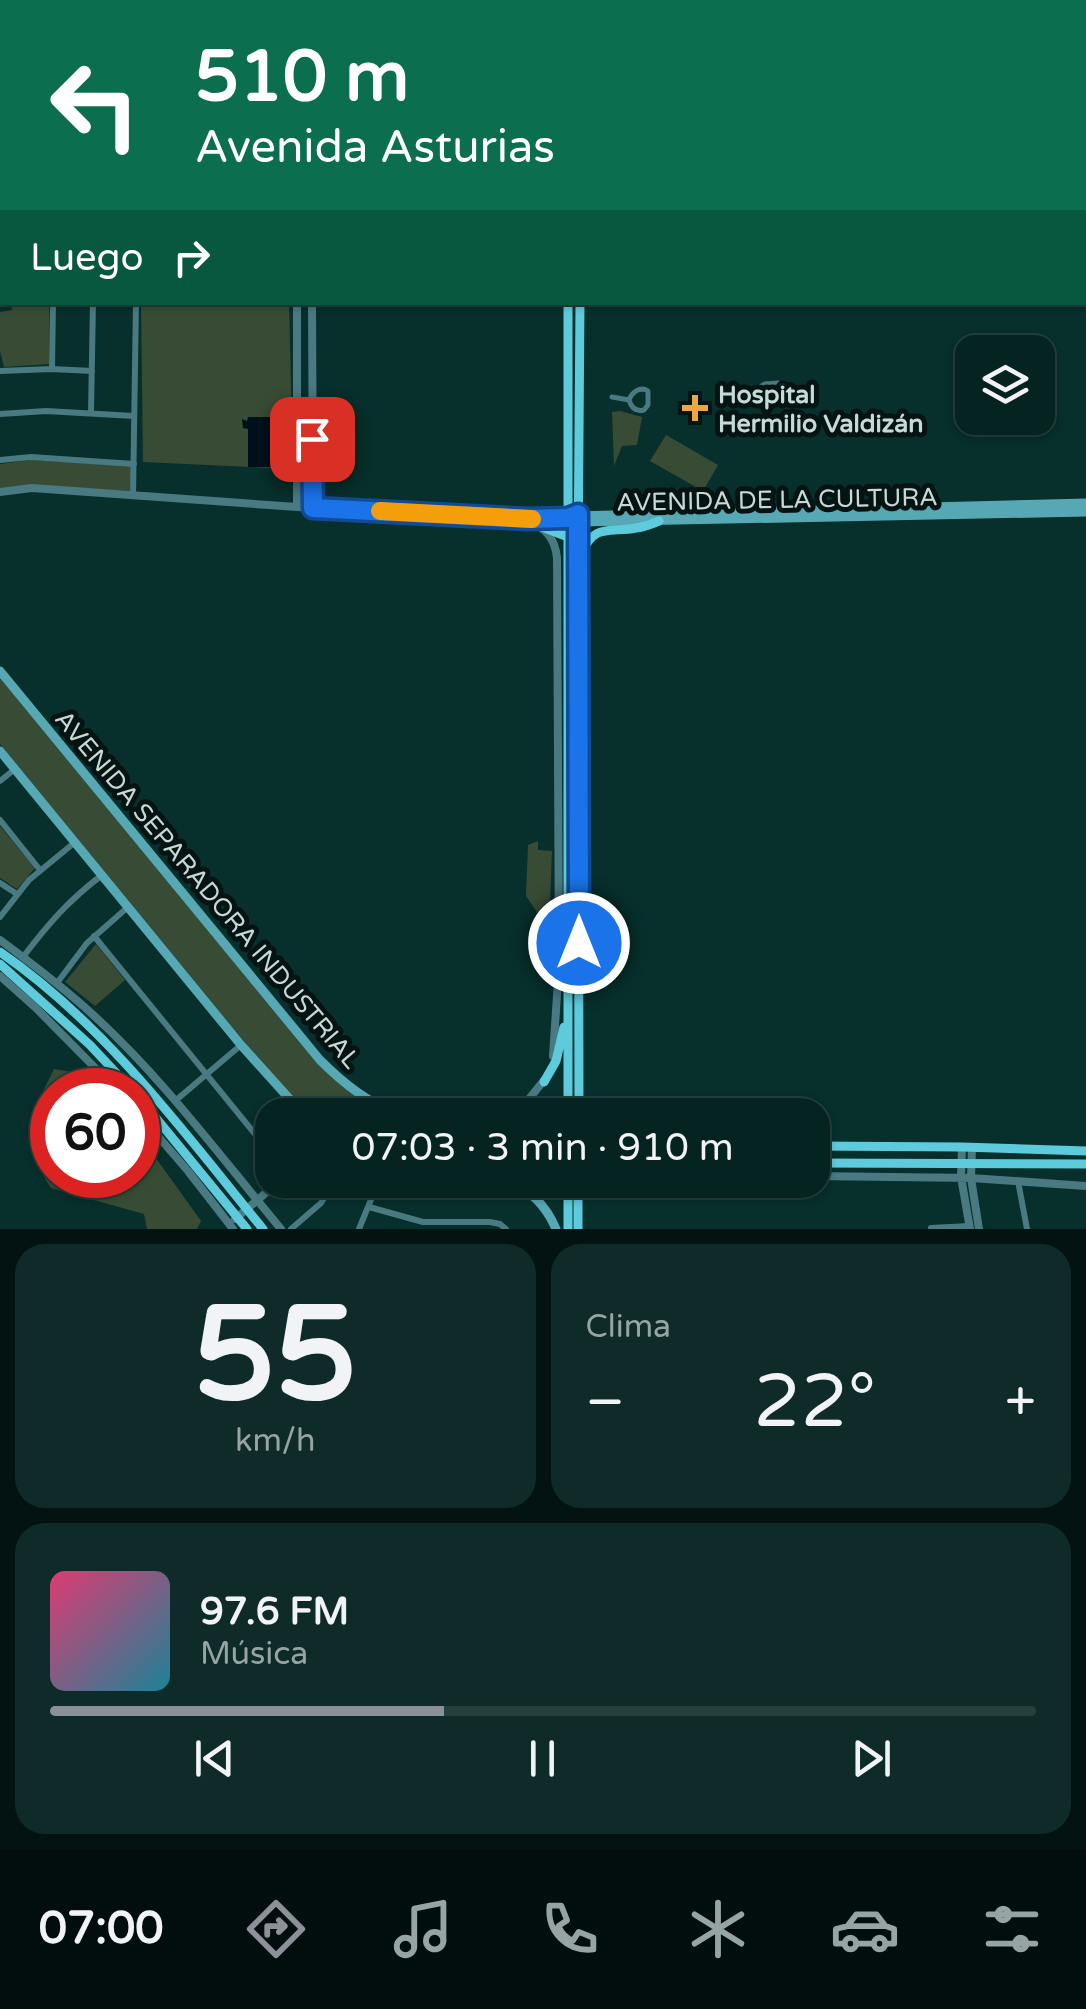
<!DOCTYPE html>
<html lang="es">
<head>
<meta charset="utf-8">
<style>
	body { margin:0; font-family:"Varela Round",sans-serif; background:#0e2b29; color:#f1f3f6; height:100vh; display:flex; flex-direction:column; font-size:38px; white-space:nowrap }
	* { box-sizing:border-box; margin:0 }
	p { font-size:32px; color:#97a4a5 }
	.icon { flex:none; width:55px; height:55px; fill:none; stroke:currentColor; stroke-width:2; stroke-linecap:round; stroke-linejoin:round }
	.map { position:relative; height:1229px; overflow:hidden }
	.drawer { display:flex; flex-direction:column; gap:15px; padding:15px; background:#031312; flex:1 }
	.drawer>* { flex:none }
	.guide { position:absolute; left:0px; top:0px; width:1088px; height:305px; box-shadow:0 2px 8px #0004,0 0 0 2px #26403e; background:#0b6e4f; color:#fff; overflow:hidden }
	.fabs { position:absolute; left:955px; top:335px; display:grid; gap:20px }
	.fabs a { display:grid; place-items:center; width:100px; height:100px; border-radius:20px; background:#052320; box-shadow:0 2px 8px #0004,0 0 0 2px #26403e; font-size:50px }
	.speed { position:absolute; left:30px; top:1068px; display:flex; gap:20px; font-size:50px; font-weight:700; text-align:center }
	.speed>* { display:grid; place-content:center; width:130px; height:130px; border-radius:50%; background:#052320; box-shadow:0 2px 8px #0004,0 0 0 2px #26403e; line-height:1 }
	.speed .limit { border:15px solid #d22; background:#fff; color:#111 }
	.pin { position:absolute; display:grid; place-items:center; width:85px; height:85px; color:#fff; margin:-42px; border-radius:20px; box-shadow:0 5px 15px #0006 }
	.me { position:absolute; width:110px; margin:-55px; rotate:0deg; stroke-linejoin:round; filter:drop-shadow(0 0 8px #0008) }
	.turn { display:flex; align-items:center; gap:35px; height:210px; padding:0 30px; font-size:45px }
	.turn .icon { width:130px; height:130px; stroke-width:2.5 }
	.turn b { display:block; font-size:70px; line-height:85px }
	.then { display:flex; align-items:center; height:95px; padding:0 30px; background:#0003; gap:20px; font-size:38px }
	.big { font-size:75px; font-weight:600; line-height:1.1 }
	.drawer .tile { flex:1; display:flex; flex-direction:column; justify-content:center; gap:15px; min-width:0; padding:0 35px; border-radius:30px; background:#0e2b29 }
	.drawer .dial { align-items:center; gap:0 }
	.dial b { font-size:130px; line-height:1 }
	.song { display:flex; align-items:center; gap:30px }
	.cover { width:120px; height:120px; border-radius:15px; background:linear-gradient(135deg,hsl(340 70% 55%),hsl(190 70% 35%)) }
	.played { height:10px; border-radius:5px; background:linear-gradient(90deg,#8c9099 40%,#26403e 40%) }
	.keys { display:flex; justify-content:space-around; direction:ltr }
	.heat { display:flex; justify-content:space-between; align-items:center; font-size:55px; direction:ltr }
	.drawer .tiles { flex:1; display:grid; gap:15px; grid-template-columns:1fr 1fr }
	.tile:last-child { grid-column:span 2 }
	.trip { position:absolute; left:255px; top:1098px; width:575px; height:100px; border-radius:30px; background:#052320; box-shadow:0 2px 8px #0004,0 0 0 2px #26403e; font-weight:600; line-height:100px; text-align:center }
	.tabs { display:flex; height:160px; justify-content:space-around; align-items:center; background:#020e0d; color:#97a4a5 }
	.tabs .icon { width:70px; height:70px }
	.tabs .current { color:#8c9099 }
	.tabs b { font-size:45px; color:#f1f3f6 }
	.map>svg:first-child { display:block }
</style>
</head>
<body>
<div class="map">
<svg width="1086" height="1229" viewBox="0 0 1086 1229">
	<rect width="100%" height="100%" fill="#072f2b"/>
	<path fill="#384c35" d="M11,303h38v61l-45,3 -4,-16v-39l12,-2z
		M141,303h148l4,166 -150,-7z
		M620,411l22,6 -5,28 -15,1 -8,20 -2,-54z
		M666,435l52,30 -15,26 -53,-30z
		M32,460l100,6 -2,25 -105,-6 -25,4v-25z
		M0,671l327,402c19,17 38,33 61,42h-83l-12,-14 -293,-357z
		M0,826l35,42 -18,21 -17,-11z
		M538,841v9l14,1 -3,80h-6v-10l-17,-25 2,-51z
		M96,944l29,36 -30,26 -30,-24z
		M54,1069l31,5 19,16h-52v85h86v-42l63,88 -4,8h-50l-3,-15 -93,-26 -6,-9 -7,-67 6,-23z"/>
	<path fill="#00101a" d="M248,417h24l-1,50h-23v-38l-5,-1 -1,-9 5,2z"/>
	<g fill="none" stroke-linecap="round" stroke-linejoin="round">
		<path stroke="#497981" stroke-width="5" d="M612,397l17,3c3,-8 11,-14 19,-9v14l-4,5c-9,2 -13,-3 -15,-10
			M755,404v-14l10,-6 13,-1"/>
		<path stroke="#497981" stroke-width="6" d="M126,0v2
			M266,0l1,2
			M308,0v2
			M61,2l6,-2
			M0,26l2,-1
			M1085,73h1
			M1085,168h1
			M1085,210h1
			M0,213l2,-1
			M0,256h2
			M52,369l1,-67
			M0,371l52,-2 40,2
			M91,412l2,-110
			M0,414l46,-3 88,5
			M0,460l31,-3 103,7
			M133,496l3,-194
			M0,781l15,-12
			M0,820l40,50
			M0,883l17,11
			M0,917l29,-37 45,-37
			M94,936l178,219
			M23,957c26,-34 45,-56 79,-82
			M57,983l30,-40 41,-36
			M175,1101l66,-56
			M1018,1181l9,48
			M369,1207l54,15h67l10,2 6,5
			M931,1228l38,-2
			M291,1229l30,-26 5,-8
			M359,1229l20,-49"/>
		<path stroke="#497981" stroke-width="8" d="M587,0v2
			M918,0v2
			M925,0v2
			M0,83l2,-2
			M0,114l2,-1
			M312,302l1,205
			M0,492l32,-4 265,19 202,11 69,-1
			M297,507v-205
			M528,519c17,10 27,18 29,39l2,407 -6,91
			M0,940c31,23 63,47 91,73 71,64 129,143 190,216
			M0,976l36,32 81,82
			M138,1113l50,58 45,58
			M511,1115l14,-11 20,-25
			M962,1147l-1,30 9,52
			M972,1147l-1,31 8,51
			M812,1176l159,2 115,8
			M235,1219l46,-39"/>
		<path stroke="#56a8b4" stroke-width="9" d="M1085,27h1
			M574,516l512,-13
			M574,520l4,2 508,-10
			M0,671l320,389c24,24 48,43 80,55
			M0,751l241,294 63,70
			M500,1180c27,6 45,23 56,49"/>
		<path stroke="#5ecbdc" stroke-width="9" d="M578,0v2
			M569,2v-2
			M568,302v813
			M542,527l26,10
			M582,554c11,-31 28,-21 54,-26 8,-1 16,-4 23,-7
			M0,952c106,73 183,179 263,277
			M0,964l90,81 42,45
			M544,1082l12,-21 8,-34
			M138,1096l109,133
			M579,1115l-1,-549 2,-264
			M812,1146l150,1 124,4
			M812,1163l274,1
			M568,1229v-49
			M578,1229v-49"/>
	</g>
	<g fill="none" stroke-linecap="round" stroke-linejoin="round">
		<defs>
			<path id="route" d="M312,439l1,69 215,11 40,-1 10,-4 1,429"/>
		</defs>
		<use href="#route" stroke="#114b97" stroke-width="25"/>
		<use href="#route" stroke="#1a73e8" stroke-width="18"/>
		<path stroke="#f59e0b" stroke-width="18" d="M380,511l152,8"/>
	</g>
	<path fill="#eda83b" stroke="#051412" stroke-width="4" d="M690 393h10v10h10v10h-10v10h-10v-10h-10v-10h10z"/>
	<g text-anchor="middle" stroke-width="10" stroke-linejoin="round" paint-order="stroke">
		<g font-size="25" font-weight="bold" fill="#c5d9d6" stroke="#051412" text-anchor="start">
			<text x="718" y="403">Hospital<tspan x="718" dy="29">Hermilio Valdizán</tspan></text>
		</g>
		<g font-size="25" fill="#c5d9d6" stroke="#051412">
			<text transform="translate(777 499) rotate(-1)" y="9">AVENIDA DE LA CULTURA</text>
			<text transform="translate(208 889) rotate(50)" y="9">AVENIDA SEPARADORA INDUSTRIAL</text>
		</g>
	</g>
</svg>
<div class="fabs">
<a><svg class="icon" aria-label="layers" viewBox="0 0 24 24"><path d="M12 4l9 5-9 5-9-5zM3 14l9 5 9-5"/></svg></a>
</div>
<div class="speed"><div class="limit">60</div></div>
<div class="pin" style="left:312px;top:439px;background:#d93025"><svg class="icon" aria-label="arrive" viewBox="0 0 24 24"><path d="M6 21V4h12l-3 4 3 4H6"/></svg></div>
<svg class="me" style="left:579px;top:943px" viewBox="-20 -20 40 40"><circle r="17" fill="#1a73e8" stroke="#fff" stroke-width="3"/><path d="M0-11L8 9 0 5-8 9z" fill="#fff"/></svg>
<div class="trip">07:03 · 3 min · 910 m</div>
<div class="guide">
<div class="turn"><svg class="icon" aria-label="left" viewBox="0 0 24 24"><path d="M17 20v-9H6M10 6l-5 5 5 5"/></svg><div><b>510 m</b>Avenida Asturias</div></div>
<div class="then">Luego<svg class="icon" aria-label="right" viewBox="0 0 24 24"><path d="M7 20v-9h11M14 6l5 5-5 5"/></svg></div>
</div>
</div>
<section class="drawer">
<div class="tiles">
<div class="tile dial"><b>55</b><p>km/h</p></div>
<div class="tile"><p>Clima</p>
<div class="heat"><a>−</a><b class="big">22°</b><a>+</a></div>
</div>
<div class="tile">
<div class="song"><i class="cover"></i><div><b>97.6 FM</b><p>Música</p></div></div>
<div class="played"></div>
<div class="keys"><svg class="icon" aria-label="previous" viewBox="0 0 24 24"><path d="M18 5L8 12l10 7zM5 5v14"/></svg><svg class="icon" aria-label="pause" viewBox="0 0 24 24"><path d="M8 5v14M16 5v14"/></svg><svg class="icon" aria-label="next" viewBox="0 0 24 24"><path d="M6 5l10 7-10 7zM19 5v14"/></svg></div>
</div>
</div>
</section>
<nav class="tabs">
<b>07:00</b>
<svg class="icon current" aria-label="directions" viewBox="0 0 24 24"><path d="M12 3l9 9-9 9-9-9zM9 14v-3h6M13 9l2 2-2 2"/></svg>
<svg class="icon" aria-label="music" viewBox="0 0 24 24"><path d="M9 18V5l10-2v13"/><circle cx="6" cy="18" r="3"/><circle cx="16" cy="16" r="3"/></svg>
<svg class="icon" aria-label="phone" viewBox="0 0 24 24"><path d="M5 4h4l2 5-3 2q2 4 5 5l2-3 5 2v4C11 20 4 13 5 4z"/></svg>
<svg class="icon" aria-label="climate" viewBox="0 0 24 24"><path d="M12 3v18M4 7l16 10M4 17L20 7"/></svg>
<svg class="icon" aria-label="car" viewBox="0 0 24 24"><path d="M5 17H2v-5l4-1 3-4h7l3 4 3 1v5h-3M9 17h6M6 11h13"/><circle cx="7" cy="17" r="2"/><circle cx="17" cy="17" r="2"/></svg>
<svg class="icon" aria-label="filters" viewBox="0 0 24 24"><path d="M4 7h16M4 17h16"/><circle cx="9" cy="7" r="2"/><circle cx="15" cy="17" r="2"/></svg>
</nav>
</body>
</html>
